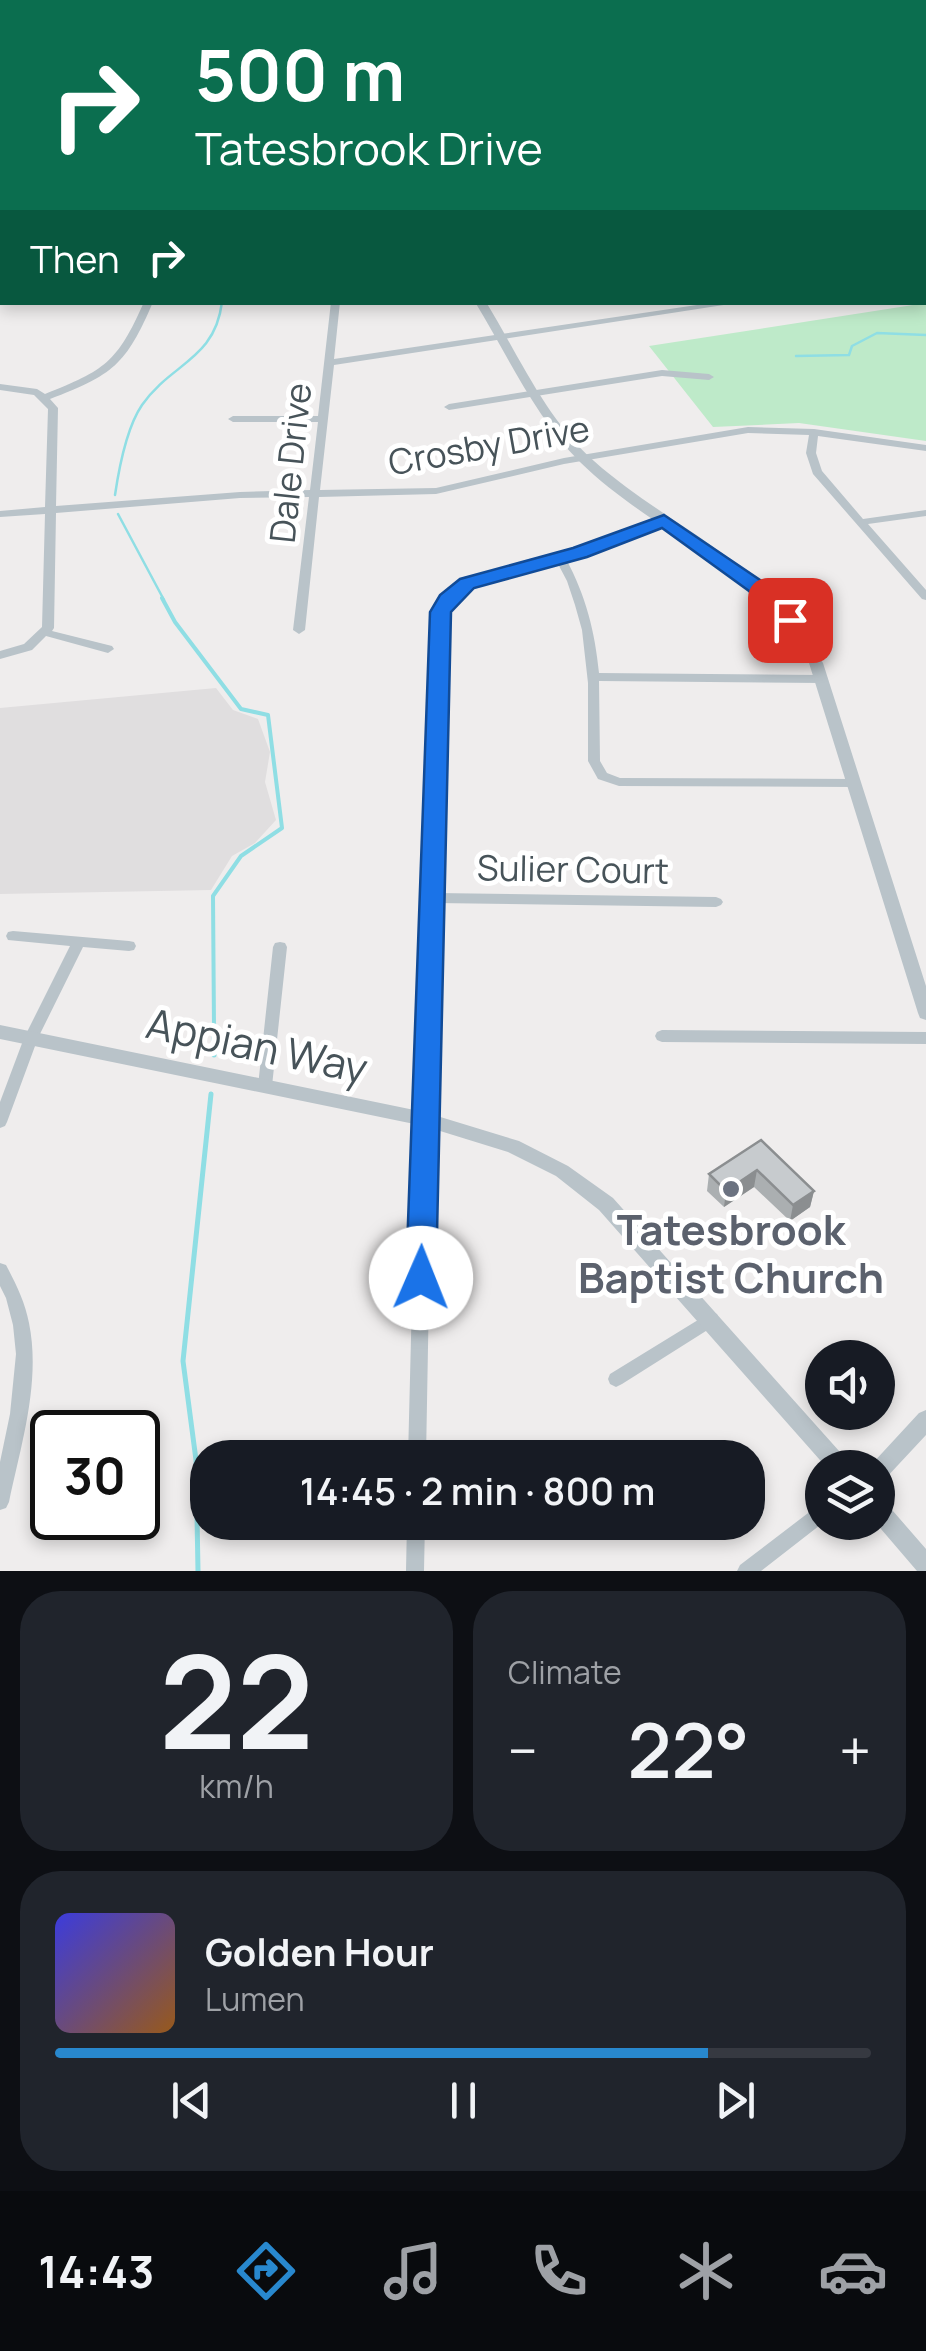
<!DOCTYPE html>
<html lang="en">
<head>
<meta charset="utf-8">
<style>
	body { margin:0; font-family:Manrope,sans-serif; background:#20242c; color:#f1f3f6; height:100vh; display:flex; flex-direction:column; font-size:38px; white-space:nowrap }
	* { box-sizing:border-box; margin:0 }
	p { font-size:32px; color:#9ea1a6 }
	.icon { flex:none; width:55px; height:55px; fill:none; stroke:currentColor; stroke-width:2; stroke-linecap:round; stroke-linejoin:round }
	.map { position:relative; height:1571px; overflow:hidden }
	.panel { display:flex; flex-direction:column; gap:20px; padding:20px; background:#0d0f14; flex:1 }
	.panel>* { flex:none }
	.top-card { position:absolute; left:0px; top:0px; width:928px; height:305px; box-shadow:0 5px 15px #0003; background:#0b6e4f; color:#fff; overflow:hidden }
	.buttons { position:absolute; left:805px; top:1340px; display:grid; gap:20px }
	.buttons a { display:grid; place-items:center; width:90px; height:90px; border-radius:50%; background:#171b24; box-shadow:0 5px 15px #0003; font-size:50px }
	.speed { position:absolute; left:30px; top:1410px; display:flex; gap:20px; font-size:50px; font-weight:700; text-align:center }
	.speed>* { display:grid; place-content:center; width:130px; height:130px; border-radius:50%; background:#171b24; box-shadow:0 5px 15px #0003; line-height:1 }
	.speed .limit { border:5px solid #111; border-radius:15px; background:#fff; color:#111 }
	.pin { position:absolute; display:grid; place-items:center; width:85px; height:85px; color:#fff; margin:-42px; border-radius:20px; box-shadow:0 5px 15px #0006 }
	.me { position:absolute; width:110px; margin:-55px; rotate:1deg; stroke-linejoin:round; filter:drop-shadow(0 0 8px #0008) }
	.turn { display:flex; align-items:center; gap:35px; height:210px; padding:0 30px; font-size:45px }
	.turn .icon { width:130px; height:130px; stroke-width:2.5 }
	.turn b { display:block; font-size:70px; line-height:85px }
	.then { display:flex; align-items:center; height:95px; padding:0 30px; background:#0003; gap:20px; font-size:38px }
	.big { font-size:75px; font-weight:600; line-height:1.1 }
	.panel .tile { flex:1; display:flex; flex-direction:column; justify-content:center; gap:15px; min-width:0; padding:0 35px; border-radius:40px; background:#20242c }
	.panel .dial { align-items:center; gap:0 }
	.dial b { font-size:130px; line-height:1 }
	.song { display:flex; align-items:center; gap:30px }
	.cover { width:120px; height:120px; border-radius:15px; background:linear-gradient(135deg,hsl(240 70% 55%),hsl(30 70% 35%)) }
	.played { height:10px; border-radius:5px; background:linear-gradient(90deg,#2888ce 80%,#363941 80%) }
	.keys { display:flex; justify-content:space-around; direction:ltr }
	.heat { display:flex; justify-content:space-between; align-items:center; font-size:55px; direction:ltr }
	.panel .tiles { flex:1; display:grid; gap:20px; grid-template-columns:1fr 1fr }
	.tile:last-child { grid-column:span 2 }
	.trip { position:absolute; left:190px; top:1440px; width:575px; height:100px; border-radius:40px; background:#171b24; box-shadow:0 5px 15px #0003; font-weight:600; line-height:100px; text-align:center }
	.tab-bar { display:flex; height:160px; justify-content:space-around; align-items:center; background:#090b0e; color:#9ea1a6 }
	.tab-bar .icon { width:70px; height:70px }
	.tab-bar .selected { color:#2888ce }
	.tab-bar b { font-size:45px; color:#f1f3f6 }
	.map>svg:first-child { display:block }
</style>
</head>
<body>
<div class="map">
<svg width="926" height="1571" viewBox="0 0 926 1571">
	<rect width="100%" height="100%" fill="#efeded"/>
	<path fill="#e0dedf" d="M216,688l17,22 25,9 12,33 -5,30 11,38 -21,23 -23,13 -21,34 -211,4v-186z"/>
	<path fill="#beeac9" d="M926,303v138l-127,-18 -86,4 -64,-81z"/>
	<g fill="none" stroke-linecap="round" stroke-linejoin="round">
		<path stroke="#8fdee4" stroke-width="2.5" d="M796,356l53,-1 3,-9 25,-13 49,2
			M115,495c4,-27 12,-68 27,-90 29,-42 73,-45 80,-103
			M118,514l46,86"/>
		<path stroke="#8fdee4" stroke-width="4" d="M162,598l13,24 66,87 27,6 14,113 -41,28 -28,40 1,132"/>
		<path stroke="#8fdee4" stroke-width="5" d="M214,1025v30
			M198,1571l-2,-111 -13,-99 28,-267"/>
		<path fill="#b9c3c9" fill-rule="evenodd" d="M391,0h14l3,2h-12z
			M0,55h2v4h-2z
			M925,116h1v4h-1z
			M925,169h1v4h-1z
			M0,185h2v4h-2z
			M0,236h2v5l-2,1z
			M925,246l1,1v7l-1,-1z
			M144,302h9c-27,63 -40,73 -103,97l8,9 -2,98 184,-14 70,-2 8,-68h-85l-5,-3 5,-3h85l13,-114h9l-6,57 383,-57h26l-409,63 -14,125 116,-2 128,-30 184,-31 66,2 112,16v6l-108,-15 -2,17 6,18 41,48 63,-9v6l-58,8 58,66v10l-4,-1 -109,-125 -7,-21 3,-18 -61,-2 -184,31 -128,30 -117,3 -14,133 -6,4 -6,-4 16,-133 -69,1 -184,15 -2,115 -2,3 60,15 2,3 -6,4 -62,-17 -14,14 -32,9v-8l24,-7 18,-17 3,-113 -45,3v-6l45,-4 3,-98 -14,-14 -34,-5v-6l37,5 8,5c60,-24 72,-31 99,-92z
			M662,370l47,4 5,3 -5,3 -47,-4 -213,34 -5,-3 5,-3z
			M664,518l5,3 -1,2 -63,25 -39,11c20,37 29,73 33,114l222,2 6,4 -6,4 -222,-2 1,80 7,12 13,5 233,1 6,4 -6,4 -234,-1 -21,-7 -10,-18v-78l-6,-53 -7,-25 -8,-24 -10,-19 -86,24 -19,15 -5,10 -11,282 280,4 5,2 2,3 -2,3 -5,2 -280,-4 -10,555h-18l14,-560 13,-287 8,-14 20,-15 134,-38z
			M13,931l116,10 5,1 2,4 -2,4 -5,1 -46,-4 -45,91 -31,84 -2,4 -5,2v-26l24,-64 46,-92 -62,-6 -2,-4 2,-4z
			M280,942l5,1 2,4 -15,139 -2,4 -5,2 -5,-2 -2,-4 15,-139 2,-4z
			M662,1030l264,2v12l-264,-2 -5,-2 -2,-4 2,-4z
			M0,1263l6,2c10,19 19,37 23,58 12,59 -8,122 -20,179l-3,6 -6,2v-48l10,-48 6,-60 -3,-29 -7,-27 -6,-12z
			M711,1312l6,2 2,5 -2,5 -95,60 -6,3 -6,-3 -2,-5 2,-5z
			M822,1504l2,18 -63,49h-24l3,-6 76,-58z
			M407,1522h18l-1,49h-18z"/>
		<path fill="#b9c3c9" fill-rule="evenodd" d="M536,0h8v2h-8z
			M475,302h11c33,54 60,117 108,159 57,51 131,84 184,140 18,19 31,40 45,62l103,323v34l-6,-2 -2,-5 -109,-350c-14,-22 -27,-43 -46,-61 -55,-54 -128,-86 -183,-140 -45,-45 -72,-106 -105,-160z
			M0,1025l424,87 95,29 49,25 45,32 235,263 3,7h-24l-228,-258 -43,-34 -48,-24 -84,-26 -424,-87z
			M926,1410v25l-41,44 -7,3v-14h-8l1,-3 48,-52z
			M878,1500l8,3 40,46v22h-9l-42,-49h3z"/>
		<path fill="#afc0ca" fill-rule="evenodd" d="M805,0h21l2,2h-20z
			M925,35h1v7h-1z"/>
	</g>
	<path fill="#abafb1" d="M761,1140l53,51 -4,16 -20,14 -36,-34 -30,20 -17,-16 2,-17z"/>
	<path fill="#8b8e90" d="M757,1170l-3,17 -30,20 2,-16z
		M814,1191l-4,16 -20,14 3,-16z"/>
	<path fill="#c7cbce" stroke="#8b8e90" stroke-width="2.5" d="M761,1140l53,51 -21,14 -36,-35 -31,21 -17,-17z"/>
	<path fill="#1a73e8" stroke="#114b97" stroke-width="2.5" d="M664,515l99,67 34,34v9h-14l-34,-34 -87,-63 -75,29 -113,31 -23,24 -15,666 -5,9 -10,4 -10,-4 -5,-9 24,-666 10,-17 20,-16 113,-31z"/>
	<circle fill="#6b7280" stroke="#fff" stroke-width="4" cx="731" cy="1189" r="10"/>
	<g text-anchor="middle" stroke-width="10" stroke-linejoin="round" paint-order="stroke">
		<g font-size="35" fill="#475359" stroke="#fff">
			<text transform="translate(489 446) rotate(-10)" y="12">Crosby Drive</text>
			<text transform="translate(291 463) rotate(-84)" y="12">Dale Drive</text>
			<text transform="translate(573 870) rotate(1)" y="12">Sulier Court</text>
		</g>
		<g font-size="42" fill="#475359" stroke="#fff">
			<text transform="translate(257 1046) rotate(12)" y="15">Appian Way</text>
		</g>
		<g font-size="42" font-weight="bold" fill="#5b616d" stroke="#fff">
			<text x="731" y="1245">Tatesbrook<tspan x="731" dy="48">Baptist Church</tspan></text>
		</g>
	</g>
</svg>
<div class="buttons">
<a><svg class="icon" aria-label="sound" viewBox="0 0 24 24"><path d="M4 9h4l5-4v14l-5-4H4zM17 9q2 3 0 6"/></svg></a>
<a><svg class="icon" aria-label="layers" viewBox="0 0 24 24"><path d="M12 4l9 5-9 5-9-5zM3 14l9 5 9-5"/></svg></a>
</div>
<div class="speed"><div class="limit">30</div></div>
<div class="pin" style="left:790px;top:620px;background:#d93025"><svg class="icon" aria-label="arrive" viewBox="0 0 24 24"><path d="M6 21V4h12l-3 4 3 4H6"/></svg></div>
<svg class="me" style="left:421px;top:1278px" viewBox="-20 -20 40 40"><circle r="19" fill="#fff"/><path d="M0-13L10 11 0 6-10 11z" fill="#1a73e8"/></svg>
<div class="trip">14:45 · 2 min · 800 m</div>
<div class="top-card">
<div class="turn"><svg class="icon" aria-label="right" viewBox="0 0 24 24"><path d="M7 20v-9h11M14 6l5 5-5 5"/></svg><div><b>500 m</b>Tatesbrook Drive</div></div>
<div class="then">Then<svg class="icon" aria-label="right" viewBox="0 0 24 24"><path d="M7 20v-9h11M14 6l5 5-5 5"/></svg></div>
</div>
</div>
<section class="panel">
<div class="tiles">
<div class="tile dial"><b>22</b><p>km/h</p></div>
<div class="tile"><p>Climate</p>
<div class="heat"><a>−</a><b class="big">22°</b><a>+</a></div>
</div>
<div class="tile">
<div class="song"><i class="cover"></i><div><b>Golden Hour</b><p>Lumen</p></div></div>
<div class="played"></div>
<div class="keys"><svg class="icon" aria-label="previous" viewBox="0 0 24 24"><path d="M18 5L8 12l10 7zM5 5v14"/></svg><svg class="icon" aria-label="pause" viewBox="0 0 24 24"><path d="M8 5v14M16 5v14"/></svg><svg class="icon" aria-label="next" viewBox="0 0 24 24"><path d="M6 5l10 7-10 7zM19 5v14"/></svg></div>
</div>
</div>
</section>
<nav class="tab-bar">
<b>14:43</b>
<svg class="icon selected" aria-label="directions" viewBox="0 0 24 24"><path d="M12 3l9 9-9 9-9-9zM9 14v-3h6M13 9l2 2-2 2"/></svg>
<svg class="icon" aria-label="music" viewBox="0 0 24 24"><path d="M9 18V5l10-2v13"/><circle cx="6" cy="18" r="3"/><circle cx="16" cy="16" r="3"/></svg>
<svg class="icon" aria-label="phone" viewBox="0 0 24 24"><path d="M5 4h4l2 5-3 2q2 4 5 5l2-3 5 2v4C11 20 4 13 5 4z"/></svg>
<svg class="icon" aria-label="climate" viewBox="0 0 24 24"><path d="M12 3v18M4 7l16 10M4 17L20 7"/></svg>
<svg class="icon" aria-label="car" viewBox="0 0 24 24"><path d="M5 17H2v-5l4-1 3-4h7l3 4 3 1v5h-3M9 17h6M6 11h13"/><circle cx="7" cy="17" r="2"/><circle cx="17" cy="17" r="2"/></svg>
</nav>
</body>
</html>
